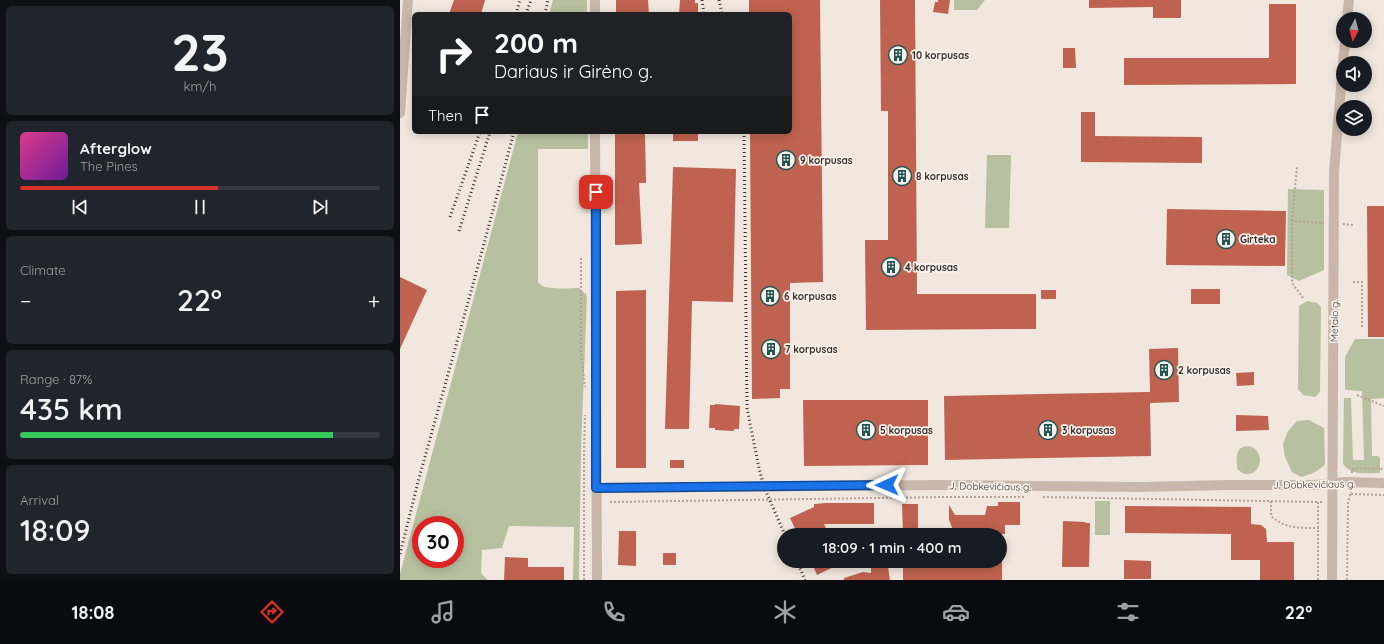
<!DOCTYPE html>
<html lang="en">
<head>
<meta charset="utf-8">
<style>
	body { margin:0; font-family:Quicksand,sans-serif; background:#20242c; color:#f1f3f6; height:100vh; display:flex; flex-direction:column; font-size:15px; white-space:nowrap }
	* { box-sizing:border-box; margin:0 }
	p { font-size:13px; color:#9ea1a6 }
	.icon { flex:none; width:22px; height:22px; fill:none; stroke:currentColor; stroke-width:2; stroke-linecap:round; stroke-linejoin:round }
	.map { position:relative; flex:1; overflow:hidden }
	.panel { display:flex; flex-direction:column; gap:6px; padding:6px; background:#0d0f14; width:400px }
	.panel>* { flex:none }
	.top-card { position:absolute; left:12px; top:12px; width:380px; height:122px; border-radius:6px; box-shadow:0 2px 10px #0003; background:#202124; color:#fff; overflow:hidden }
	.needle { width:26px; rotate:186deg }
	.controls { position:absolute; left:936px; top:12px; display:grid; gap:8px }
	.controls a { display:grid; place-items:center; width:36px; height:36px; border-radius:50%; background:#171b24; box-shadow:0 2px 10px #0003; font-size:20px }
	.speed { position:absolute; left:12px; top:516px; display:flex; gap:8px; font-size:20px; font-weight:700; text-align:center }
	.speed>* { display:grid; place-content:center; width:52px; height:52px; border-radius:50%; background:#171b24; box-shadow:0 2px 10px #0003; line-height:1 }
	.speed .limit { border:6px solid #d22; background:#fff; color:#111 }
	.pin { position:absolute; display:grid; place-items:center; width:34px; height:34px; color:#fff; margin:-17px; border-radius:8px; box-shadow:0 2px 6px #0006 }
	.me { position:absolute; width:44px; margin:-22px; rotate:269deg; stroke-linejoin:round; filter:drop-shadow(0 0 3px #0008) }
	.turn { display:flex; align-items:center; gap:14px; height:84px; padding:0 16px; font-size:18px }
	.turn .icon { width:52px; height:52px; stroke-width:2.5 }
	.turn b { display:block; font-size:28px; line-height:34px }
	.then { display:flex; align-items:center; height:38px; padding:0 16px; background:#0003; gap:8px; font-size:15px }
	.big { font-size:30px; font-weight:600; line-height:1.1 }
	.panel .widget { flex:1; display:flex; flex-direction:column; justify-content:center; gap:6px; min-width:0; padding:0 14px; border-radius:6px; background:#20242c }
	.panel .dial { align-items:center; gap:0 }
	.dial b { font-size:52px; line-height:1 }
	.song { display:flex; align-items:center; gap:12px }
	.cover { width:48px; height:48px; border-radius:6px; background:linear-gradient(135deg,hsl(330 70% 55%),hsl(280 70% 35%)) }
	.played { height:4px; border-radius:2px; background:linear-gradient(90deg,#d93025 55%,#363941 55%) }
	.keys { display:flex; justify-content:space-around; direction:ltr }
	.heat { display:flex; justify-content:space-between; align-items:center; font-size:22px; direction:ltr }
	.charge { height:6px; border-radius:3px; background:linear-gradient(90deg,#34c759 87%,#363941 0) }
	.trip { position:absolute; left:377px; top:528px; width:230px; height:40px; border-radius:20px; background:#171b24; box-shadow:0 2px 10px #0003; font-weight:600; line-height:40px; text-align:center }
	.dock { display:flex; height:64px; justify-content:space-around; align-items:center; background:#090b0e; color:#9ea1a6 }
	.dock .icon { width:28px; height:28px }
	.dock .active { color:#d93025 }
	.dock b { font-size:18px; color:#f1f3f6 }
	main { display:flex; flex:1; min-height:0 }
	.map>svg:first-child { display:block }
</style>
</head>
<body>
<main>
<section class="panel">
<div class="widget dial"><b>23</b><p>km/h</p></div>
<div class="widget">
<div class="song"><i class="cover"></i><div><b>Afterglow</b><p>The Pines</p></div></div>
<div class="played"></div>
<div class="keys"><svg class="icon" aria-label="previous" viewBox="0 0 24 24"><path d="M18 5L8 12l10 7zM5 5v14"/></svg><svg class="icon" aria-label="pause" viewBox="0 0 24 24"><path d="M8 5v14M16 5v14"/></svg><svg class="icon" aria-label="next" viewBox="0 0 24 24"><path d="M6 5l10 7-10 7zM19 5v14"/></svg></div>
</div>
<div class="widget"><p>Climate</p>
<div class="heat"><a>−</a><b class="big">22°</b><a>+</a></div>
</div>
<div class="widget"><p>Range · 87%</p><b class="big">435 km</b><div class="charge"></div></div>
<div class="widget"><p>Arrival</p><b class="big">18:09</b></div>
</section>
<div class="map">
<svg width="984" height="580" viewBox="0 0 984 580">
	<rect width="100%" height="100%" fill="#f1e7df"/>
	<path fill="#b7c09f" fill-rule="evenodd" d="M153,0h34v13l-38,1z
		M554,0h31l-8,10h-23z
		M118,132h70v17h-50v133c5,9 31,6 41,6l8,7 -6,155 -2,130h-6l1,-53 -65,-1 -7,22 -20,2 -1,23 7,7h-88v-6zM21,525h34v34h-34z
		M587,155h24l-2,73h-24z
		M888,189l36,1v80l-25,11 -12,-6z
		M907,301l10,2 4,4 -1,85 -5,5 -12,-2 -5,-6 1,-83z
		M955,339h29v59l-13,1 1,57h6l2,2v15c-14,0 -28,3 -37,-9l1,-66h7l2,62h11l-2,-69 -17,-1v-33z
		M909,420l15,8 1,36c-7,8 -14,10 -24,13l-9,-5 -7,-15 -2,-13 5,-13 9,-10z
		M849,446c22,7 7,41 -12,23 0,-12 -3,-22 12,-23z
		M695,501h15v34h-15z"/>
	<path fill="#bf624f" d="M54,0h31l-4,14h-32z
		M216,0h32l1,14h-33z
		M280,0h15v3h3v11h-19z
		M349,0h71l3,282 -33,1v106h-10v9l-28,1 -2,-267h40v-118h-41z
		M480,0h35l2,294h119v35l-170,1 -1,-90h23v-129h-7z
		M538,0h12l-2,14 -15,-2 2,-10h3z
		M689,0h92v18h-28v-11l-64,1z
		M869,4h27v80l-172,1v-27h145z
		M663,48h12l1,20h-13z
		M681,112h14v24l107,1v26l-121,-1z
		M215,132h30l1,51h-7l3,61 -27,1z
		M273,132h25v9h-25z
		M273,167l63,2 -3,133 -41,-1 -3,128h-24z
		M967,206h17v131h-16z
		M767,209l119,2 -1,55 -119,-1z
		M0,277l27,13 -27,59z
		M791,289h29v15h-29z
		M246,290v178h-30v-177z
		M641,290h15v9h-15z
		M778,348l1,54 -29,1 1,53 -206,4 -1,-64 206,-4 -1,-43z
		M854,372v13l-17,1 -1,-13z
		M403,400h125v65l-124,1z
		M315,404l25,2 -1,23h-5v2l-19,-1v-2h-6l1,-23h5z
		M836,415l32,1 1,14 -33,1z
		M270,460h14v8h-14z
		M598,502h22v23h-15v9l-50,1 -6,-15v-15l6,10h30l2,-9h11z
		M426,503h48v21h-50l5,11h-31l-8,-17 24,-11v-3z
		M502,504h16v31h-15z
		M725,506l126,1v17l10,1 5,4 1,13h27v38h-34v-20h-29v-26l-106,-1z
		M663,521l22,1 1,1h4l-1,44h-27z
		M219,531h17v35l-18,-1z
		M263,553h13v12h-13z
		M105,557l23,1v9h36v13h-60z
		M724,560l27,1v18h-27z
		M411,561h35l-29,14z
		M503,561h99v19h-99z
		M471,566l17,1 2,13h-46v-2l19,-6 8,1z"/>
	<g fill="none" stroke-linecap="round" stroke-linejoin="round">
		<path stroke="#b5a195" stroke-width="2" stroke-dasharray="2 2" stroke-linecap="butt" d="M892,221l5,-54
			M943,224l10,1
			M181,258v94l4,35
			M953,282h9v47
			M903,298l-11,-15v-62l32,2
			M957,395l27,11
			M952,473v-3l3,-2 29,1
			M951,494l33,1
			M643,497l275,5
			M871,501v15c14,13 30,12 48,12
			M210,502l333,-5h81
			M184,580v-125l1,-40
			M918,580v-78h5
			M947,580l1,-78 3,-10"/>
		<path stroke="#c9b7ab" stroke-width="10" d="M195,0v14
			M947,19l2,-19
			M943,63l2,-22
			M0,113l8,-113
			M195,132l2,448
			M196,488l340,-3 204,2 88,-2h86l30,-3 40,1
			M932,580l2,-408 9,-109"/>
		<path stroke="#372d2a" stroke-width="3" stroke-dasharray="1 3" stroke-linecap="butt" d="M302,0l2,14
			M319,0l3,14
			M116,14l4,-14
			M126,14l5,-14
			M145,14l3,-14
			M344,132l3,276 12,60 5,19 21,48
			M50,217l30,-85
			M59,231l31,-99
			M0,554l18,-72 57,-205 39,-145
			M397,561l8,19"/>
	</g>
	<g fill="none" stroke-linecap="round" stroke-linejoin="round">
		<defs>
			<path id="route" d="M196,192v296l291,-3"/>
		</defs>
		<use href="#route" stroke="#114b97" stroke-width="10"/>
		<use href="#route" stroke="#1a73e8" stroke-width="7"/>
	</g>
	<defs>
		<symbol id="building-ring" viewBox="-11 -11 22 22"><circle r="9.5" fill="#f9f2eb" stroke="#225756" stroke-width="1.5"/><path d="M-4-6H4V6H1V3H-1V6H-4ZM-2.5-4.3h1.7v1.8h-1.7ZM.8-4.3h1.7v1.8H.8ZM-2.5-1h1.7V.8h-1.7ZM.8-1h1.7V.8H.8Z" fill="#225756"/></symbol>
	</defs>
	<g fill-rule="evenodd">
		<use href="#building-ring" x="487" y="44" width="22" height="22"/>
		<use href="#building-ring" x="375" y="149" width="22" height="22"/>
		<use href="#building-ring" x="491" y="165" width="22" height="22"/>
		<use href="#building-ring" x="815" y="228" width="22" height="22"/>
		<use href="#building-ring" x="480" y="256" width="22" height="22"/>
		<use href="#building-ring" x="359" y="285" width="22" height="22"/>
		<use href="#building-ring" x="360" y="338" width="22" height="22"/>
		<use href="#building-ring" x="753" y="359" width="22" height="22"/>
		<use href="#building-ring" x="455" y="419" width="22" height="22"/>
		<use href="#building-ring" x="637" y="419" width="22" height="22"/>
	</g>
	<g text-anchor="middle" stroke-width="3.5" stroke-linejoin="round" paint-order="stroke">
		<g font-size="10" font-weight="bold" fill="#372d2a" stroke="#f9f2eb" text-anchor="start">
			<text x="512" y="59">10 korpusas</text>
			<text x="400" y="164">9 korpusas</text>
			<text x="516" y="180">8 korpusas</text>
			<text x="840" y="243">Girteka</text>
			<text x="505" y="271">4 korpusas</text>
			<text x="384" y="300">6 korpusas</text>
			<text x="385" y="353">7 korpusas</text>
			<text x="778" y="374">2 korpusas</text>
			<text x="480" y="434">5 korpusas</text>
			<text x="662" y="434">3 korpusas</text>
		</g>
		<g font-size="10" fill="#372d2a" stroke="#f9f2eb">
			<text transform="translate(934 321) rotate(-89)" y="4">Metalo g.</text>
			<text transform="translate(914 484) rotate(-1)" y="4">J. Dobkevičiaus g.</text>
			<text transform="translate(590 486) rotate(1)" y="4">J. Dobkevičiaus g.</text>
		</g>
	</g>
</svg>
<div class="controls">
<a><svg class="needle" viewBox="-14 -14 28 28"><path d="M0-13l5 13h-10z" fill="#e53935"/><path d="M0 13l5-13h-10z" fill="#9ea1a6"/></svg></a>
<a><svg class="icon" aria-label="sound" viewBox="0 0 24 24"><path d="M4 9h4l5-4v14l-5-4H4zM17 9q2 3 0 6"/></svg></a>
<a><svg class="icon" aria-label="layers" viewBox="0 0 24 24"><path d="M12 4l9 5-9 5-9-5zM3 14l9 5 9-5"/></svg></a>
</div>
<div class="speed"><div class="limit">30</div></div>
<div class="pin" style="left:196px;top:192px;background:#d93025"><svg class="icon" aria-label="arrive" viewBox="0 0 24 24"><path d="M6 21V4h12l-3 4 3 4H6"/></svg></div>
<svg class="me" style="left:487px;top:485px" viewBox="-20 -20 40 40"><path d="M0-17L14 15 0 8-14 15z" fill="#1a73e8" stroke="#fff" stroke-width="4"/></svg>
<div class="trip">18:09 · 1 min · 400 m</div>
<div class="top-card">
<div class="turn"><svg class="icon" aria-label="right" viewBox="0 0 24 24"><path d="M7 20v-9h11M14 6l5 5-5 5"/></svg><div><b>200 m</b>Dariaus ir Girėno g.</div></div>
<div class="then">Then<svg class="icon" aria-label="arrive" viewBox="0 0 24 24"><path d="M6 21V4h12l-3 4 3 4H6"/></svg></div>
</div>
</div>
</main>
<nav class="dock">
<b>18:08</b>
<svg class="icon active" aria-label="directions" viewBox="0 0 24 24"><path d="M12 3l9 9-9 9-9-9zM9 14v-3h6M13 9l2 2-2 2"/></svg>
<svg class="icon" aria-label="music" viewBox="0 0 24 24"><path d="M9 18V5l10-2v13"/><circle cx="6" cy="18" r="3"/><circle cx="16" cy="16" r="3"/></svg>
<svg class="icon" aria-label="phone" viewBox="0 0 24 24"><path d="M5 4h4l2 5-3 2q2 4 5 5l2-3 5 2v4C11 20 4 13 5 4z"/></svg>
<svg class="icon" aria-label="climate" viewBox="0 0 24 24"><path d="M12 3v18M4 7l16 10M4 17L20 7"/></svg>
<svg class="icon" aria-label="car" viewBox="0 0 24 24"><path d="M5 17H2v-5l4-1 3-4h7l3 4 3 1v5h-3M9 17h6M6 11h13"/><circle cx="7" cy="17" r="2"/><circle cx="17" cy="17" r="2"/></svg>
<svg class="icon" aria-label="filters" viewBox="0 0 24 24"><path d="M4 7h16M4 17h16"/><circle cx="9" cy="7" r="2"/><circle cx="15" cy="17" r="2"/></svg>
<b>22°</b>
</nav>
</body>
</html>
